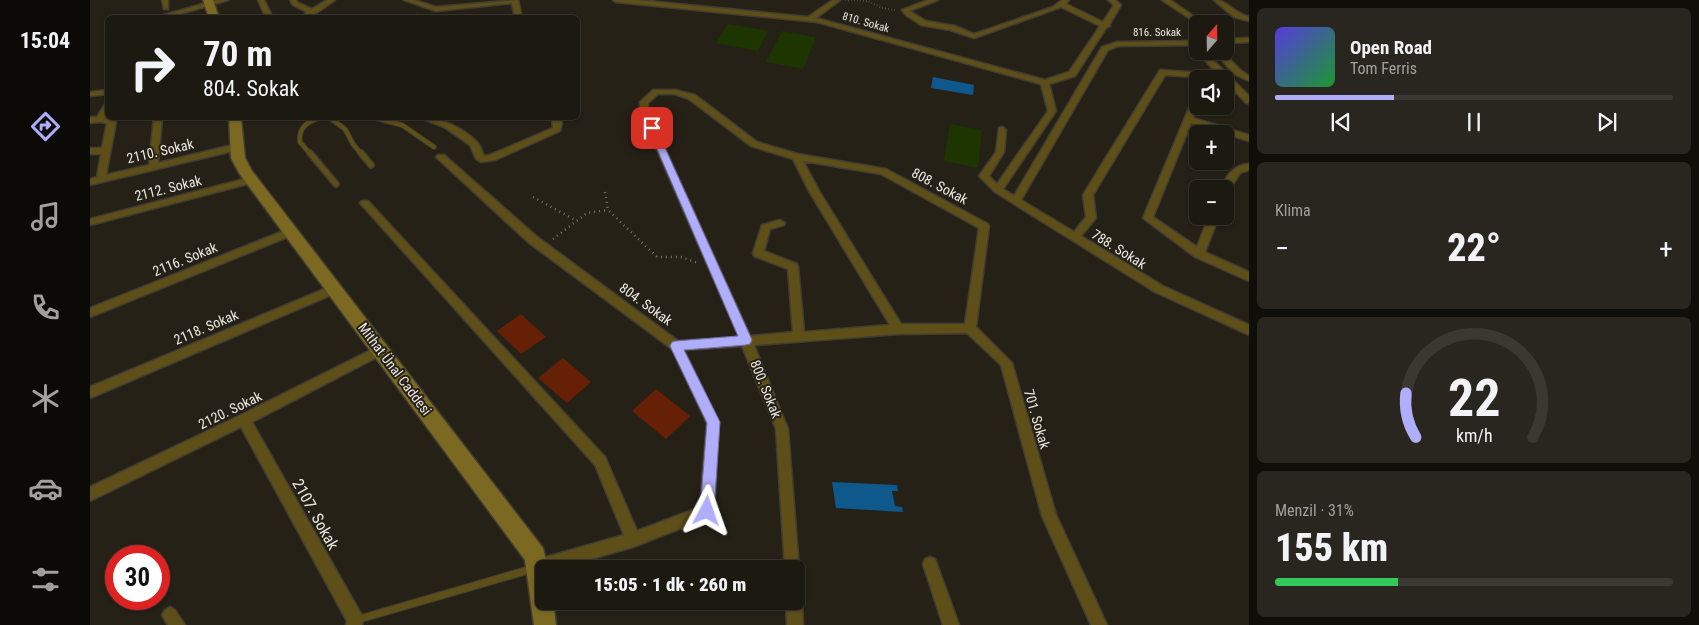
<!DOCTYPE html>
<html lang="tr">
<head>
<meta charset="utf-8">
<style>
	body { margin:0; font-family:"Roboto Condensed",sans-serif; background:#29261f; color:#f1f3f6; height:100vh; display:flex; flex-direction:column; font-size:19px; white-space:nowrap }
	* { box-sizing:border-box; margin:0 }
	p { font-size:16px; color:#a0a09f }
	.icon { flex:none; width:28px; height:28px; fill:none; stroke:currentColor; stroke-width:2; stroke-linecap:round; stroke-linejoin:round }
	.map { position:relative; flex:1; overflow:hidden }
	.drawer { display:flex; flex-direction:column; gap:8px; padding:8px; background:#0f0e09; width:450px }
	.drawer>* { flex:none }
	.top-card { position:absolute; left:15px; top:15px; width:475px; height:105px; border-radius:8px; box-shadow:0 1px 4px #0004,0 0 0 1px #3a3831; background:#1c1911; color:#f1f3f6; overflow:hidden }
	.needle { width:32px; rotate:20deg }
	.buttons { position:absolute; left:1099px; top:15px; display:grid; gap:10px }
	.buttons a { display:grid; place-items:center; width:45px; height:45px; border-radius:8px; background:#1c1911; box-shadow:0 1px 4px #0004,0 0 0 1px #3a3831; font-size:25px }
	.speed { position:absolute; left:15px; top:545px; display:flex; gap:10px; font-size:25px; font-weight:700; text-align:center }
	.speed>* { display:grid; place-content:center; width:65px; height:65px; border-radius:50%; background:#1c1911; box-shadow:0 1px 4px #0004,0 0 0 1px #3a3831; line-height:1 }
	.speed .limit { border:8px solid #d22; background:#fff; color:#111 }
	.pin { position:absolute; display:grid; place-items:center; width:42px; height:42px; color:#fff; margin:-21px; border-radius:10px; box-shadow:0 2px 8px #0006 }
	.me { position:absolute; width:55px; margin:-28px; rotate:4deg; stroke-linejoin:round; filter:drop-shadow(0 0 4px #0008) }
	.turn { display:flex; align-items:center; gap:18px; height:105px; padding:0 15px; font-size:22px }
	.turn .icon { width:65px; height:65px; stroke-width:2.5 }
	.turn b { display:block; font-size:35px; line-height:42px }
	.big { font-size:38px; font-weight:800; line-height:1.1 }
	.drawer .card { flex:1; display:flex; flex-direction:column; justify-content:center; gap:8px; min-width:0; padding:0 18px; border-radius:8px; background:#29261f }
	.drawer .dial { align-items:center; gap:0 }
	.dial svg { height:130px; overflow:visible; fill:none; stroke:#3a3831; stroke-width:7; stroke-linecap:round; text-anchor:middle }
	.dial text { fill:#f1f3f6; stroke:none }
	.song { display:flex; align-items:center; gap:15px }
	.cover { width:60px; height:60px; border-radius:8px; background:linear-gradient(135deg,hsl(250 70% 55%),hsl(130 70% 35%)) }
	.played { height:5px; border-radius:2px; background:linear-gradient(90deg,#b0aefa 30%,#3a3831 30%) }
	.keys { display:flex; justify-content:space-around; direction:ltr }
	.heat { display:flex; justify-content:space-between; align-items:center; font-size:28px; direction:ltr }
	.charge { height:8px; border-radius:4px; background:linear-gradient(90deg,#34c759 31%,#3a3831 0) }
	.trip { position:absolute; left:445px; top:560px; width:270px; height:50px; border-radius:8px; background:#1c1911; box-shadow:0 1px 4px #0004,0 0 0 1px #3a3831; font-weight:800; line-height:50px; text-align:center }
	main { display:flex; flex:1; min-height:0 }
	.tabs { display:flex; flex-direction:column; width:90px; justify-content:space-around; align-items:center; background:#0b0a07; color:#a0a09f }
	.tabs .icon { width:35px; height:35px }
	.tabs .current { color:#b0aefa }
	.tabs b { font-size:22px; color:#f1f3f6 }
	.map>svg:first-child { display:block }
</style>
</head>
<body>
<main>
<nav class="tabs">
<b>15:04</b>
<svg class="icon current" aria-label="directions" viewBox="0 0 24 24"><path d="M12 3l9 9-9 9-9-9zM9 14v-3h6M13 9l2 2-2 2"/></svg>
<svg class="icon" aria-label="music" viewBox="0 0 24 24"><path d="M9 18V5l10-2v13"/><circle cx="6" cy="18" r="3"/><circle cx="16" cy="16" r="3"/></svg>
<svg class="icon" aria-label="phone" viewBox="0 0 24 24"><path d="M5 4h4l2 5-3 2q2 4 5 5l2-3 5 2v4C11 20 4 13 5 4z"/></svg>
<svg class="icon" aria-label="climate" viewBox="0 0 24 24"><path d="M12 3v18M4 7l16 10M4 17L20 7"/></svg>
<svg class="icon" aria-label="car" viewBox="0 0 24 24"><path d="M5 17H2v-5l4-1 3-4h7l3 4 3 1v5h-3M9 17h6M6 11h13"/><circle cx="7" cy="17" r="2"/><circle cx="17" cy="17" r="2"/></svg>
<svg class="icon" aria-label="filters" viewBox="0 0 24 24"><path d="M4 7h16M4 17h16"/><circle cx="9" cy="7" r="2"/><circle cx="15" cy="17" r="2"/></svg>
</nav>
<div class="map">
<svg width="1159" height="625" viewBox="0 0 1159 625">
	<rect width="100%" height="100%" fill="#252117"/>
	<path fill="#1c3501" d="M638,24l40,7 -10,20 -42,-8z
		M692,31l34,6 -13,32 -37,-7z
		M860,124l32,6 -4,38 -34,-7z"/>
	<path fill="#0f588b" d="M843,77l41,8 -1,10 -42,-7z
		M742,482l65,3 1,6h-6l3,15 7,1 1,5 -67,-4z"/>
	<path fill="#662005" d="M431,314l25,23 -25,17 -24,-23z
		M473,358l28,24 -24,21 -29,-25z
		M566,389l34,27 -24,23 -34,-28z"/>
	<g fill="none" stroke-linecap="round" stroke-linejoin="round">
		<defs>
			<path id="lane-far2" d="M240,118l15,11 8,15 9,11
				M285,118l27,7 32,22
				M221,155l-11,-13c-2,-14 7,-20 19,-24"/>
			<path id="lane-far1" d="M220,153l26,31
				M271,153l10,12"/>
			<path id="lane" d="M266,620l176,-51"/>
			<path id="street" d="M72,0h6v9h-4z
				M127,0h11l-62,18h-13z
				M168,0h6l9,18h-7z
				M200,0h6l2,3 14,6 15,-9h8l-26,18h-9l7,-6 -14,-7z
				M314,0h10l22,7 82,-7 4,18h-7l-3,-15 -76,8z
				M523,0h24l171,17 25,-17h7l-24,18 229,62 24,-8 31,-46 -39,-19 -87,31 -24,-8 -29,-5 -15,-10 -4,-5 26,-10h10l-29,11 17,10 29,5 19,8 79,-27 9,-7h7l-3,4 37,18 11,-17 -6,-5h7l6,5 -12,20 1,1 -4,2 -31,48 -26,8 7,27 -53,78 11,7 88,-149 15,-5 81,-1v4l-80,1 -10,4 -87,150 53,32 12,-15 -3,-22 77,-125 58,4 -22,-23 2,-2v2h6l45,45v7h-3l-21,-22v-2l-60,-4 -72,120 3,23 -15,18 82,50 86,39v10l-94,-43 -160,-100 -16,-16 17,-24 3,-24 3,-1 4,3 -2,22 -15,24 8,8 51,-73 -7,-27 -224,-62 -201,-20z
				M1072,0h8l35,24h-7z
				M1124,0c13,0 20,13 35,17v4l-15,-4z
				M1159,38v4l-24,1v-4z
				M1124,51h8l18,19 9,6v5l-15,-7z
				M18,90v4l-18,2v-4z
				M563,90h22l20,5 62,47 41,12 88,15 102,55 1,2 -13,101 36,36 44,152 51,110h-16l-49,-109 -41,-151 -34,-32 -69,1 -144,11 34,84 11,140 -2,5 -1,-5h-11l-9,-140 -34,-83 -58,4 35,73 -5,88 -2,5 -79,31 -77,22h-12v3l-8,2 -5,-2 -2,-5 2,-5 5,-2 88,-25 -29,-70 -235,-262 2,-2h6l237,256 32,74 63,-24 7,-84 -35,-74 -144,-107 -92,-85 2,-2h6l92,81 142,105 61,-4 -99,-226v-9zM568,94h17l14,5 62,47 42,13 16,32 81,134 -86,7 -6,-65 -1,-3 -33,-13 6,-22 14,-4 1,-2 -5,-3 -18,5 -9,28 1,3 34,13 5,63 -43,4 -102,-225v-8zM713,161l78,13 98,54 -14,96h-64l-82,-133z
				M1108,103v3h3l-4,3 -4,9 56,17v6l-58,-18 -38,94 44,30 12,-31h10l-14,36 44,20v9l-54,-24 -52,-39 46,-110z
				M15,104h3v10l-3,4 11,4 -10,53 43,-10 5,-47h8l-4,45 79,-19 4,3 -4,3 -147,35v-6l7,-2 4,-23h-11v-6h12l5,-25 -7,-1 -10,1v-6h7z
				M331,118c18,-2 43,11 56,24 3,3 5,10 7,14l6,-1 63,-27 -1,-10h8l2,5 -2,8 -65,29 -14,2 -5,-3 -6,-14 -26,-18z
				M1159,164v6l-9,3 -12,19 -3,1v-4h-4c6,-14 12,-24 28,-25z
				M162,177l3,1v4l-165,43v-6z
				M201,228l5,4 -1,2 -205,83v-9z
				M244,285l4,1 1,3 -1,3 -248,106v-11z
				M291,345l4,2 2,3 -2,3 -133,69 109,192 2,6 -1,5h-16l1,-4 -106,-194 -151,74v-14l149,-71z
				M840,557l5,2 24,66h-16l-20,-61 2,-5z
				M706,594l3,2 3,5 1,24h-16l-1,-24h10z
				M80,607l5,3 10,15h-17l-6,-10 3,-5z"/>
			<path id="secondary" d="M113,0h10l6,18h-10z
				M139,118h12l4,40 7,13 291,377 5,21h-4v32h9l3,24h-22l-9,-65 -286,-387 -8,-15z"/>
		</defs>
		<use href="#lane-far2" stroke="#413d33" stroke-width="5.5"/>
		<use href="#lane-far1" stroke="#413d33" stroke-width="8"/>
		<use href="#lane" stroke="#413d33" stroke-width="9"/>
		<use href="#street" stroke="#413d33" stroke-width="3"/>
		<use href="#secondary" stroke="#413d33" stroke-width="3"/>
		<path stroke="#76736a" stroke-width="2" stroke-dasharray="0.5 2.5" stroke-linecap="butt" d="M755,0l23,1 14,7 13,2"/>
		<path stroke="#76736a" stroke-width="2.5" stroke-dasharray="1 4" stroke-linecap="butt" d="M515,192l3,18 49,47h24l17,6
			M443,197l44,24
			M463,239l34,-26 21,-3"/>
		<use href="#lane-far2" stroke="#5d4f17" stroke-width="4"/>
		<use href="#lane-far1" stroke="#5d4f17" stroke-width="5"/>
		<use href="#lane" stroke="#5d4f17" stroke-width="7"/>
		<use href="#street" fill="#5d4f17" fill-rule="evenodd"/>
		<use href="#secondary" fill="#7b6922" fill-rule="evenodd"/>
	</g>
	<path fill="#b0aefa" stroke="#7271a2" d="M559,126l7,2 96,212 -2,4 -4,1 -62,5 36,72 -6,89 -2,5 -5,2 -5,-2 -2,-5 7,-88 -37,-77 2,-4 4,-1 62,-5 -90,-208z"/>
	<g text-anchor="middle" stroke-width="4" stroke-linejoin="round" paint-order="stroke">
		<g font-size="11" fill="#eae7e0" stroke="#252117">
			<text transform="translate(776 22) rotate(16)" y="4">810. Sokak</text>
			<text x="1067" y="36">816. Sokak</text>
		</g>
		<g font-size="14" fill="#eae7e0" stroke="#252117">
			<text transform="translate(70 151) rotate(-13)" y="5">2110. Sokak</text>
			<text transform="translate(850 186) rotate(28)" y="5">808. Sokak</text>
			<text transform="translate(78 188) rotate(-14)" y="5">2112. Sokak</text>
			<text transform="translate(1029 249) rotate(32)" y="5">788. Sokak</text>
			<text transform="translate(95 259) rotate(-22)" y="5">2116. Sokak</text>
			<text transform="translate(556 304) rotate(36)" y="5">804. Sokak</text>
			<text transform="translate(116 327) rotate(-23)" y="5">2118. Sokak</text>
			<text transform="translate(305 369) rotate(53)" y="5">Mithat Ünal Caddesi</text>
			<text transform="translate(676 389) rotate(68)" y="5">800. Sokak</text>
			<text transform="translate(140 410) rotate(-26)" y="5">2120. Sokak</text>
			<text transform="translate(947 419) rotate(74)" y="5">701. Sokak</text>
		</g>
		<g font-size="16" fill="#eae7e0" stroke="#252117">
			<text transform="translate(226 514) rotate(61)" y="6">2107. Sokak</text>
		</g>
	</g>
</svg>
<div class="buttons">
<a><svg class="needle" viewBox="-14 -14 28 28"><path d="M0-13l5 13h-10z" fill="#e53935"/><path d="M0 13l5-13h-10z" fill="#a0a09f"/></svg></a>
<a><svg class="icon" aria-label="sound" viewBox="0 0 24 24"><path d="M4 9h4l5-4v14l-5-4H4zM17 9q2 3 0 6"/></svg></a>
<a>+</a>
<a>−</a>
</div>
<div class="speed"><div class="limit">30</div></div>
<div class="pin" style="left:562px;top:128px;background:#d93025"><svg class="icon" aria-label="arrive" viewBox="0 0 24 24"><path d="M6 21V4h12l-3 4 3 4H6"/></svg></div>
<svg class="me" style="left:617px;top:511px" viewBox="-20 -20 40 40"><path d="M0-17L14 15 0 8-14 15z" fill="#b0aefa" stroke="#fff" stroke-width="4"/></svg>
<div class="trip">15:05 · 1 dk · 260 m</div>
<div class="top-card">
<div class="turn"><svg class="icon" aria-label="right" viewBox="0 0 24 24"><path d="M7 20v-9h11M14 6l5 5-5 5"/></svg><div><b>70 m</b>804. Sokak</div></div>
</div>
</div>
<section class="drawer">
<div class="card">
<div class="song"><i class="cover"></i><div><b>Open Road</b><p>Tom Ferris</p></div></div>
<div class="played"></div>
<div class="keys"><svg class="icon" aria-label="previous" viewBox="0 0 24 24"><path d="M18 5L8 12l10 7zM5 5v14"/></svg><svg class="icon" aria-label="pause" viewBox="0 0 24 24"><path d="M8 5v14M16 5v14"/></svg><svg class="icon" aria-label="next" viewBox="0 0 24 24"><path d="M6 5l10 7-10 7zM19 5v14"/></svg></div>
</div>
<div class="card"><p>Klima</p>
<div class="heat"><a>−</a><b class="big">22°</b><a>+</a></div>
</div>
<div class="card dial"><svg viewBox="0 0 100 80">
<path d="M14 69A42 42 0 1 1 86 69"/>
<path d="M14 69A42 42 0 0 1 8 42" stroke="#b0aefa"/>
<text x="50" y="56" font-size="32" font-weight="700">22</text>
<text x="50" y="72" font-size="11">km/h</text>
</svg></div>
<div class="card"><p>Menzil · 31%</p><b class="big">155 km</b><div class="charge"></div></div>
</section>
</main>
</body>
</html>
